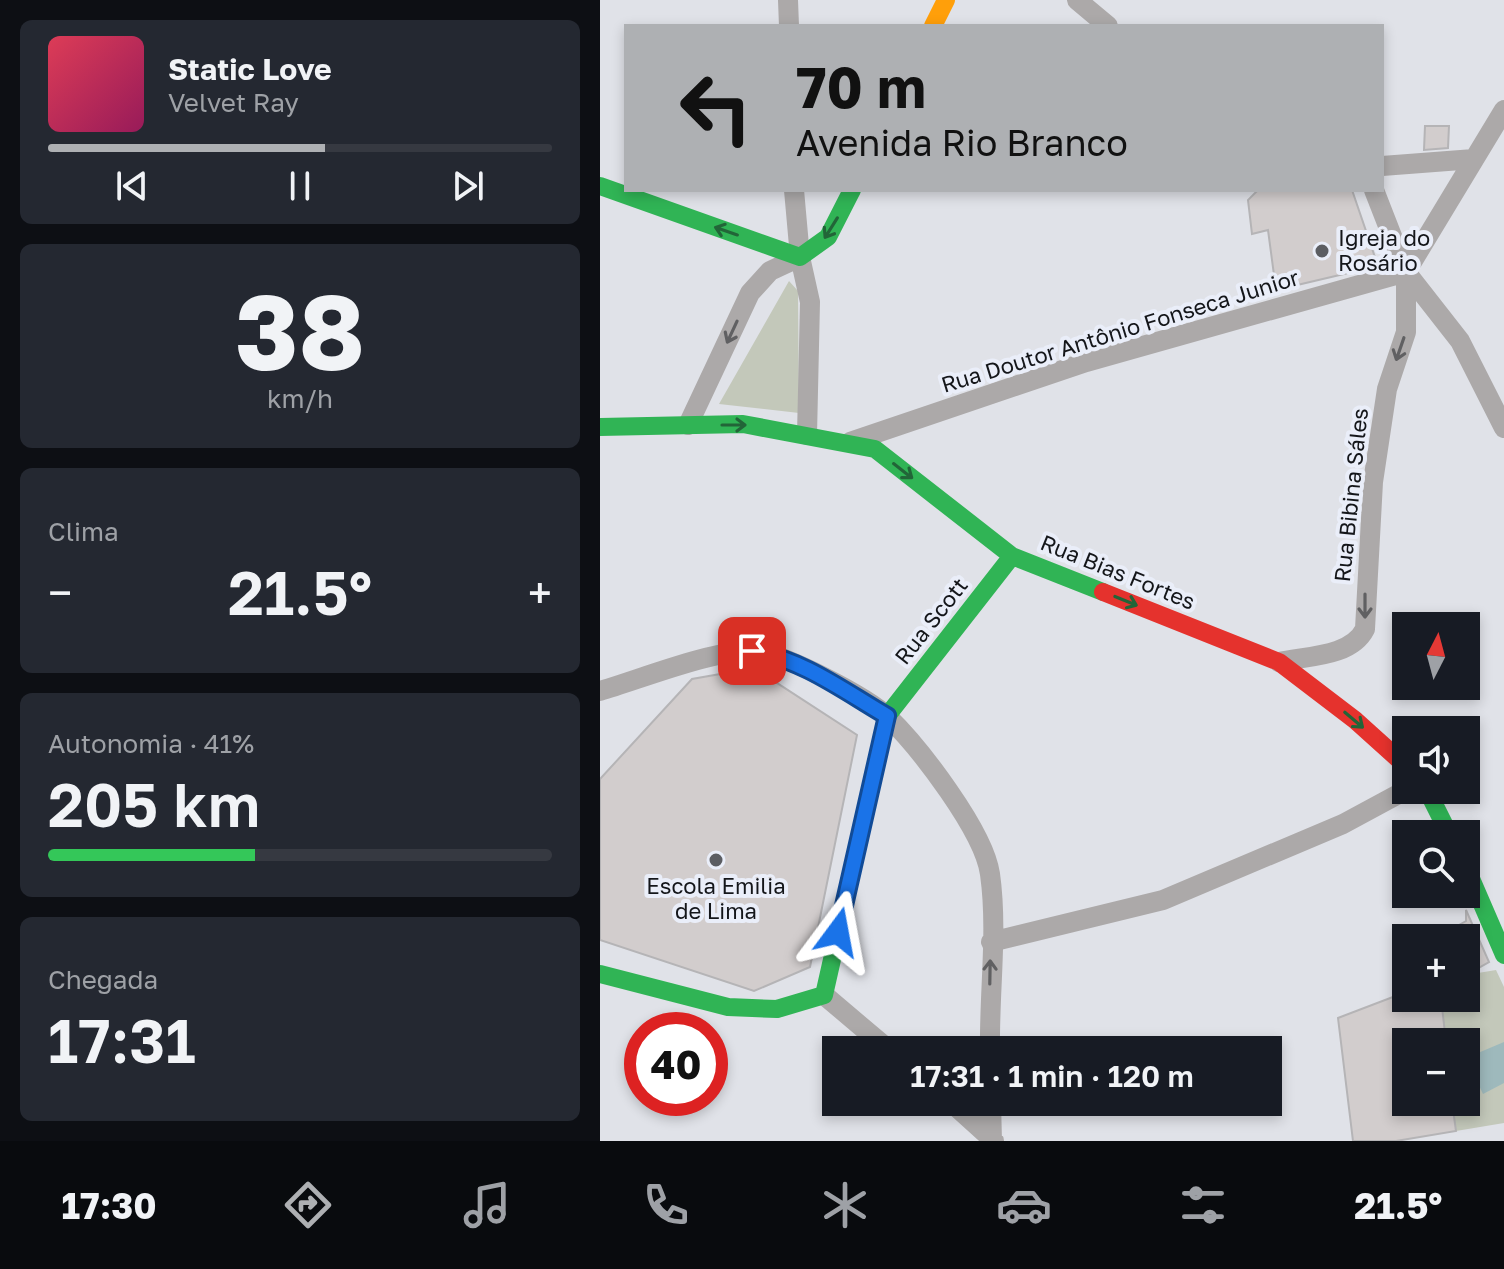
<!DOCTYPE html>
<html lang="pt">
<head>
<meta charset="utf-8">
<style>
	body { margin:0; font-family:"Golos Text",sans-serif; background:#242831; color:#f1f3f6; height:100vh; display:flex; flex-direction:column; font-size:30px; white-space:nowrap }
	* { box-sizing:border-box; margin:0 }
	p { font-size:26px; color:#9ea1a6 }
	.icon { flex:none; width:44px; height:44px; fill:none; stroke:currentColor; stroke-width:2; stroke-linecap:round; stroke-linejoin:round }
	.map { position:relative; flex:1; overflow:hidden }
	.sheet { display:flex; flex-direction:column; gap:20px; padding:20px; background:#0d0f14; width:600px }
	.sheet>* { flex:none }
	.banner { position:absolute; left:24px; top:24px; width:760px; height:168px; border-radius:0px; box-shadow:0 4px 12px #0003; background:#aeb0b3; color:#111; overflow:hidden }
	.needle { width:52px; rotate:6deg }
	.controls { position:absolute; left:792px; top:612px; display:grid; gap:16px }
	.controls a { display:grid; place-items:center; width:88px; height:88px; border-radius:0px; background:#171b24; box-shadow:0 4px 12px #0003; font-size:40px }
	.speed { position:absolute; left:24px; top:1012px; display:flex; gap:16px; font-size:40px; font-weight:700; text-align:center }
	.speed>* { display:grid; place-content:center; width:104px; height:104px; border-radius:50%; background:#171b24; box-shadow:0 4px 12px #0003; line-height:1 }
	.speed .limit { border:12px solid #d22; background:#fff; color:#111 }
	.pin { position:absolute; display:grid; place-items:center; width:68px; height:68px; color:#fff; margin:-34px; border-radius:16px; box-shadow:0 4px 12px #0006 }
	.me { position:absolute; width:88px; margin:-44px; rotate:13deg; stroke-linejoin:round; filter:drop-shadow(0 0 6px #0008) }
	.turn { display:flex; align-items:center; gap:28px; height:168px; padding:0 40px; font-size:36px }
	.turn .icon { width:104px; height:104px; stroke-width:2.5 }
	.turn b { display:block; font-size:56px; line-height:68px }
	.big { font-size:60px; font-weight:600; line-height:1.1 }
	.sheet .widget { flex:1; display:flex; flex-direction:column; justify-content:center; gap:12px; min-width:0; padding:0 28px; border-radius:12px; background:#242831 }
	.sheet .dial { align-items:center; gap:0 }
	.dial b { font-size:104px; line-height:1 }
	.song { display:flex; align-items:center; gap:24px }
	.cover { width:96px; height:96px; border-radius:12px; background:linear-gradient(135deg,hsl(350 70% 55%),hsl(330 70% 35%)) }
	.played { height:8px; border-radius:4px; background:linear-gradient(90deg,#aeb0b3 55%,#363941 55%) }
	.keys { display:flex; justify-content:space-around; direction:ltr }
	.heat { display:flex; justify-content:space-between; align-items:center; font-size:44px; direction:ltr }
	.charge { height:12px; border-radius:6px; background:linear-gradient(90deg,#34c759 41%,#363941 0) }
	.trip { position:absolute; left:222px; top:1036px; width:460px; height:80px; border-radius:0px; background:#171b24; box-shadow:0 4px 12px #0003; font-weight:600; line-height:80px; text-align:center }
	.menu { display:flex; height:128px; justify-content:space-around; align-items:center; background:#090b0e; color:#9ea1a6 }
	.menu .icon { width:56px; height:56px }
	.menu .on { color:#aeb0b3 }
	.menu b { font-size:36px; color:#f1f3f6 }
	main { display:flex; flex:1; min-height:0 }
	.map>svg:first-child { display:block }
</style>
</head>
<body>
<main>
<section class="sheet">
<div class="widget">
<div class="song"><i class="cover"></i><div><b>Static Love</b><p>Velvet Ray</p></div></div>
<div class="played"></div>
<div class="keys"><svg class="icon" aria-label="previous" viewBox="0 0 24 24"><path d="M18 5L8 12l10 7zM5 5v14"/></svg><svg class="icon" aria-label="pause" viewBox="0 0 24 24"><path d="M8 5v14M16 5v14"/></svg><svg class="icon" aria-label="next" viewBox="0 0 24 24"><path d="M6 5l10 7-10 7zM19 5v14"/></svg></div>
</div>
<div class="widget dial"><b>38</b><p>km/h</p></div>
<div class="widget"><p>Clima</p>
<div class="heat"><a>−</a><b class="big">21.5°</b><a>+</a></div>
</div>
<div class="widget"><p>Autonomia · 41%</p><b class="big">205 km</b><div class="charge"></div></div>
<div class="widget"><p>Chegada</p><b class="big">17:31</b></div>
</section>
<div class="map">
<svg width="904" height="1141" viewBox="0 0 904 1141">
	<rect width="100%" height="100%" fill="#e0e2e8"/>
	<path fill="#c3c8ba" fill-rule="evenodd" d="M189,281l9,10 1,122 -80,-9z
		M896,970l8,17v136l-108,18h-43l-15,-123 68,-26v6h60v-23zM806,1042h60v60h-60z"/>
	<path fill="#9eb9bc" d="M904,1042v41l-21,11 -17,-36z"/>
	<path fill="#d2cdcd" stroke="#b5b4b6" stroke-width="2" d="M825,126h24l-1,22 -24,2z
		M658,190h94l26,76 -102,24 -8,-60 -16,4 -4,-34z
		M154,668l103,67 -47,232 -56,24 -154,-51v-161l92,-100z
		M866,910l23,52 -23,13v-37h-30l30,-17z
		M806,992v6h35l5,44h-40v60h46l4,29 -60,10h-43l-15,-123z"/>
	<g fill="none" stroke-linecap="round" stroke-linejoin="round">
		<path stroke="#aca9a9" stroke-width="20" d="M188,0l1,26
			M477,0l31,26
			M782,166l92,-7
			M194,190l6,67 10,45 -3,133
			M774,190l32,82 54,69 44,87
			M806,272l98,-162
			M88,425l62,-132 20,-22 30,-14
			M250,442l236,-80 320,-90
			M679,662c28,-6 72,-5 86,-33l8,-147 14,-93 19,-57v-60
			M0,691c41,-12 112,-41 153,-40 29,1 114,46 135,66 31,30 96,114 102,157 8,57 -1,118 0,176
			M391,942l172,-42 180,-76 63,-34
			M224,995l65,55
			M351,1102l43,39
			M391,1102l1,39"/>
		<path stroke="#30b455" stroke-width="18" d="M0,186l200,71 28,-20 24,-47
			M0,427l143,-3 132,25 137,107 91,36
			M827,790l22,44
			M866,867l38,88
			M0,974l128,33 49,2 47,-14 63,-279 125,-160"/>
		<path stroke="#ff9f0a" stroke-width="18" d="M333,26l13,-26"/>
		<path stroke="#e5322d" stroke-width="18" d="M503,592l176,70 76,58 51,46"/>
	</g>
	<defs><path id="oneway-shaft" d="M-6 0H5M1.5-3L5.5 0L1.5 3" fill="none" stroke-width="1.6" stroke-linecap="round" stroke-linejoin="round" transform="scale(2)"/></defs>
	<g stroke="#226538">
		<use href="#oneway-shaft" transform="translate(231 228) rotate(122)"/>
		<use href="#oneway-shaft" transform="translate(126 231) rotate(-161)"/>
		<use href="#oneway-shaft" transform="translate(134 425)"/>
		<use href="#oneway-shaft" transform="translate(303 471) rotate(38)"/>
		<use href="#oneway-shaft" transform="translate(526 601) rotate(22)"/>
		<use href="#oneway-shaft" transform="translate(754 720) rotate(40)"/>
	</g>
	<g stroke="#606062">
		<use href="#oneway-shaft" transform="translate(132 332) rotate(115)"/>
		<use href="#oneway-shaft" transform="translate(800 349) rotate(109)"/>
		<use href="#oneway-shaft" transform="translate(765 606) rotate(90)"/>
		<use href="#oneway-shaft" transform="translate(390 972) rotate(-89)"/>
	</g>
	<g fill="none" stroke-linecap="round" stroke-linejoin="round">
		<defs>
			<path id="route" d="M152,651c50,8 92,40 135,65l-49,216"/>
		</defs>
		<use href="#route" stroke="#114b97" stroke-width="20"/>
		<use href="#route" stroke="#1a73e8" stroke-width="14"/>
	</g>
	<g fill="#5b5d62" stroke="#eaeef9" stroke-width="3">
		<circle cx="722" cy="251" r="8"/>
		<circle cx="116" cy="860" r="8"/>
	</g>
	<g text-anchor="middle" stroke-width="8" stroke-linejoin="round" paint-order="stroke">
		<g font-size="22" fill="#14161a" stroke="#eaeef9" text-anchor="start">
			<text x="738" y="246">Igreja do<tspan x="738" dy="25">Rosário</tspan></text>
			<text x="116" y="894" text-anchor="middle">Escola Emilia<tspan x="116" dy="25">de Lima</tspan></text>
		</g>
		<g font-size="22" fill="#14161a" stroke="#eaeef9">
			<text transform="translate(520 331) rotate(-17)" y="8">Rua Doutor Antônio Fonseca Junior</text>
			<text transform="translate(751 495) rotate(-84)" y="8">Rua Bibina Sáles</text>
			<text transform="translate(518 572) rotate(22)" y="8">Rua Bias Fortes</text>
			<text transform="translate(331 621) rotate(-52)" y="8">Rua Scott</text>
		</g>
	</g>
</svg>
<div class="controls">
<a><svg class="needle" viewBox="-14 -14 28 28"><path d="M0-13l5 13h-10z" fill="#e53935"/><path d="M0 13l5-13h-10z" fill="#9ea1a6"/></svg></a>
<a><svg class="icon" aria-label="sound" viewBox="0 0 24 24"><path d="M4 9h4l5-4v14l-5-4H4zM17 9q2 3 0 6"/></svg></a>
<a><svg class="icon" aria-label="search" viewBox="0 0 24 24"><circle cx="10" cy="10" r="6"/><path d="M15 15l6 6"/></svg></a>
<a>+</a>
<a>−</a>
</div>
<div class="speed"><div class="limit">40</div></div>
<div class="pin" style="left:152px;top:651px;background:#d93025"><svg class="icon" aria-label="arrive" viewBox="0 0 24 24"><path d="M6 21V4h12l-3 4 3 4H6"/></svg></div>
<svg class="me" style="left:238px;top:932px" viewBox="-20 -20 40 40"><path d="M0-17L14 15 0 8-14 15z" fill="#1a73e8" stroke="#fff" stroke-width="4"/></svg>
<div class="trip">17:31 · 1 min · 120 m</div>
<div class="banner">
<div class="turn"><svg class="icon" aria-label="left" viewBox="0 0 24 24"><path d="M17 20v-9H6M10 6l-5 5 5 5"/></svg><div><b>70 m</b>Avenida Rio Branco</div></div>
</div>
</div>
</main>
<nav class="menu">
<b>17:30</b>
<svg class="icon on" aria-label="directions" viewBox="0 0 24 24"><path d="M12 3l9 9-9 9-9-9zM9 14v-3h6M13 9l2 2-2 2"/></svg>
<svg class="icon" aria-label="music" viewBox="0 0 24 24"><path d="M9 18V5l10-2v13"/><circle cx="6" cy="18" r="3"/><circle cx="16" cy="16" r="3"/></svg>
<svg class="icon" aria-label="phone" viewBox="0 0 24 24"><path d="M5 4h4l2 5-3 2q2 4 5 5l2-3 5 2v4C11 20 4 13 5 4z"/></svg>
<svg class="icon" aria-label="climate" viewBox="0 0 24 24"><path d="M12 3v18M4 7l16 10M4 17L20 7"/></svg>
<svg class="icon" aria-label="car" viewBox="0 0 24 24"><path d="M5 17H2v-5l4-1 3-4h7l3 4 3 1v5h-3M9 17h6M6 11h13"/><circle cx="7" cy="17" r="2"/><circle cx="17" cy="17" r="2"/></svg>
<svg class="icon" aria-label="filters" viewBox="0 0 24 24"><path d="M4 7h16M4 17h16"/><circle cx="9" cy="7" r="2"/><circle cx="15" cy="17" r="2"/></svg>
<b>21.5°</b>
</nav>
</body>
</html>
